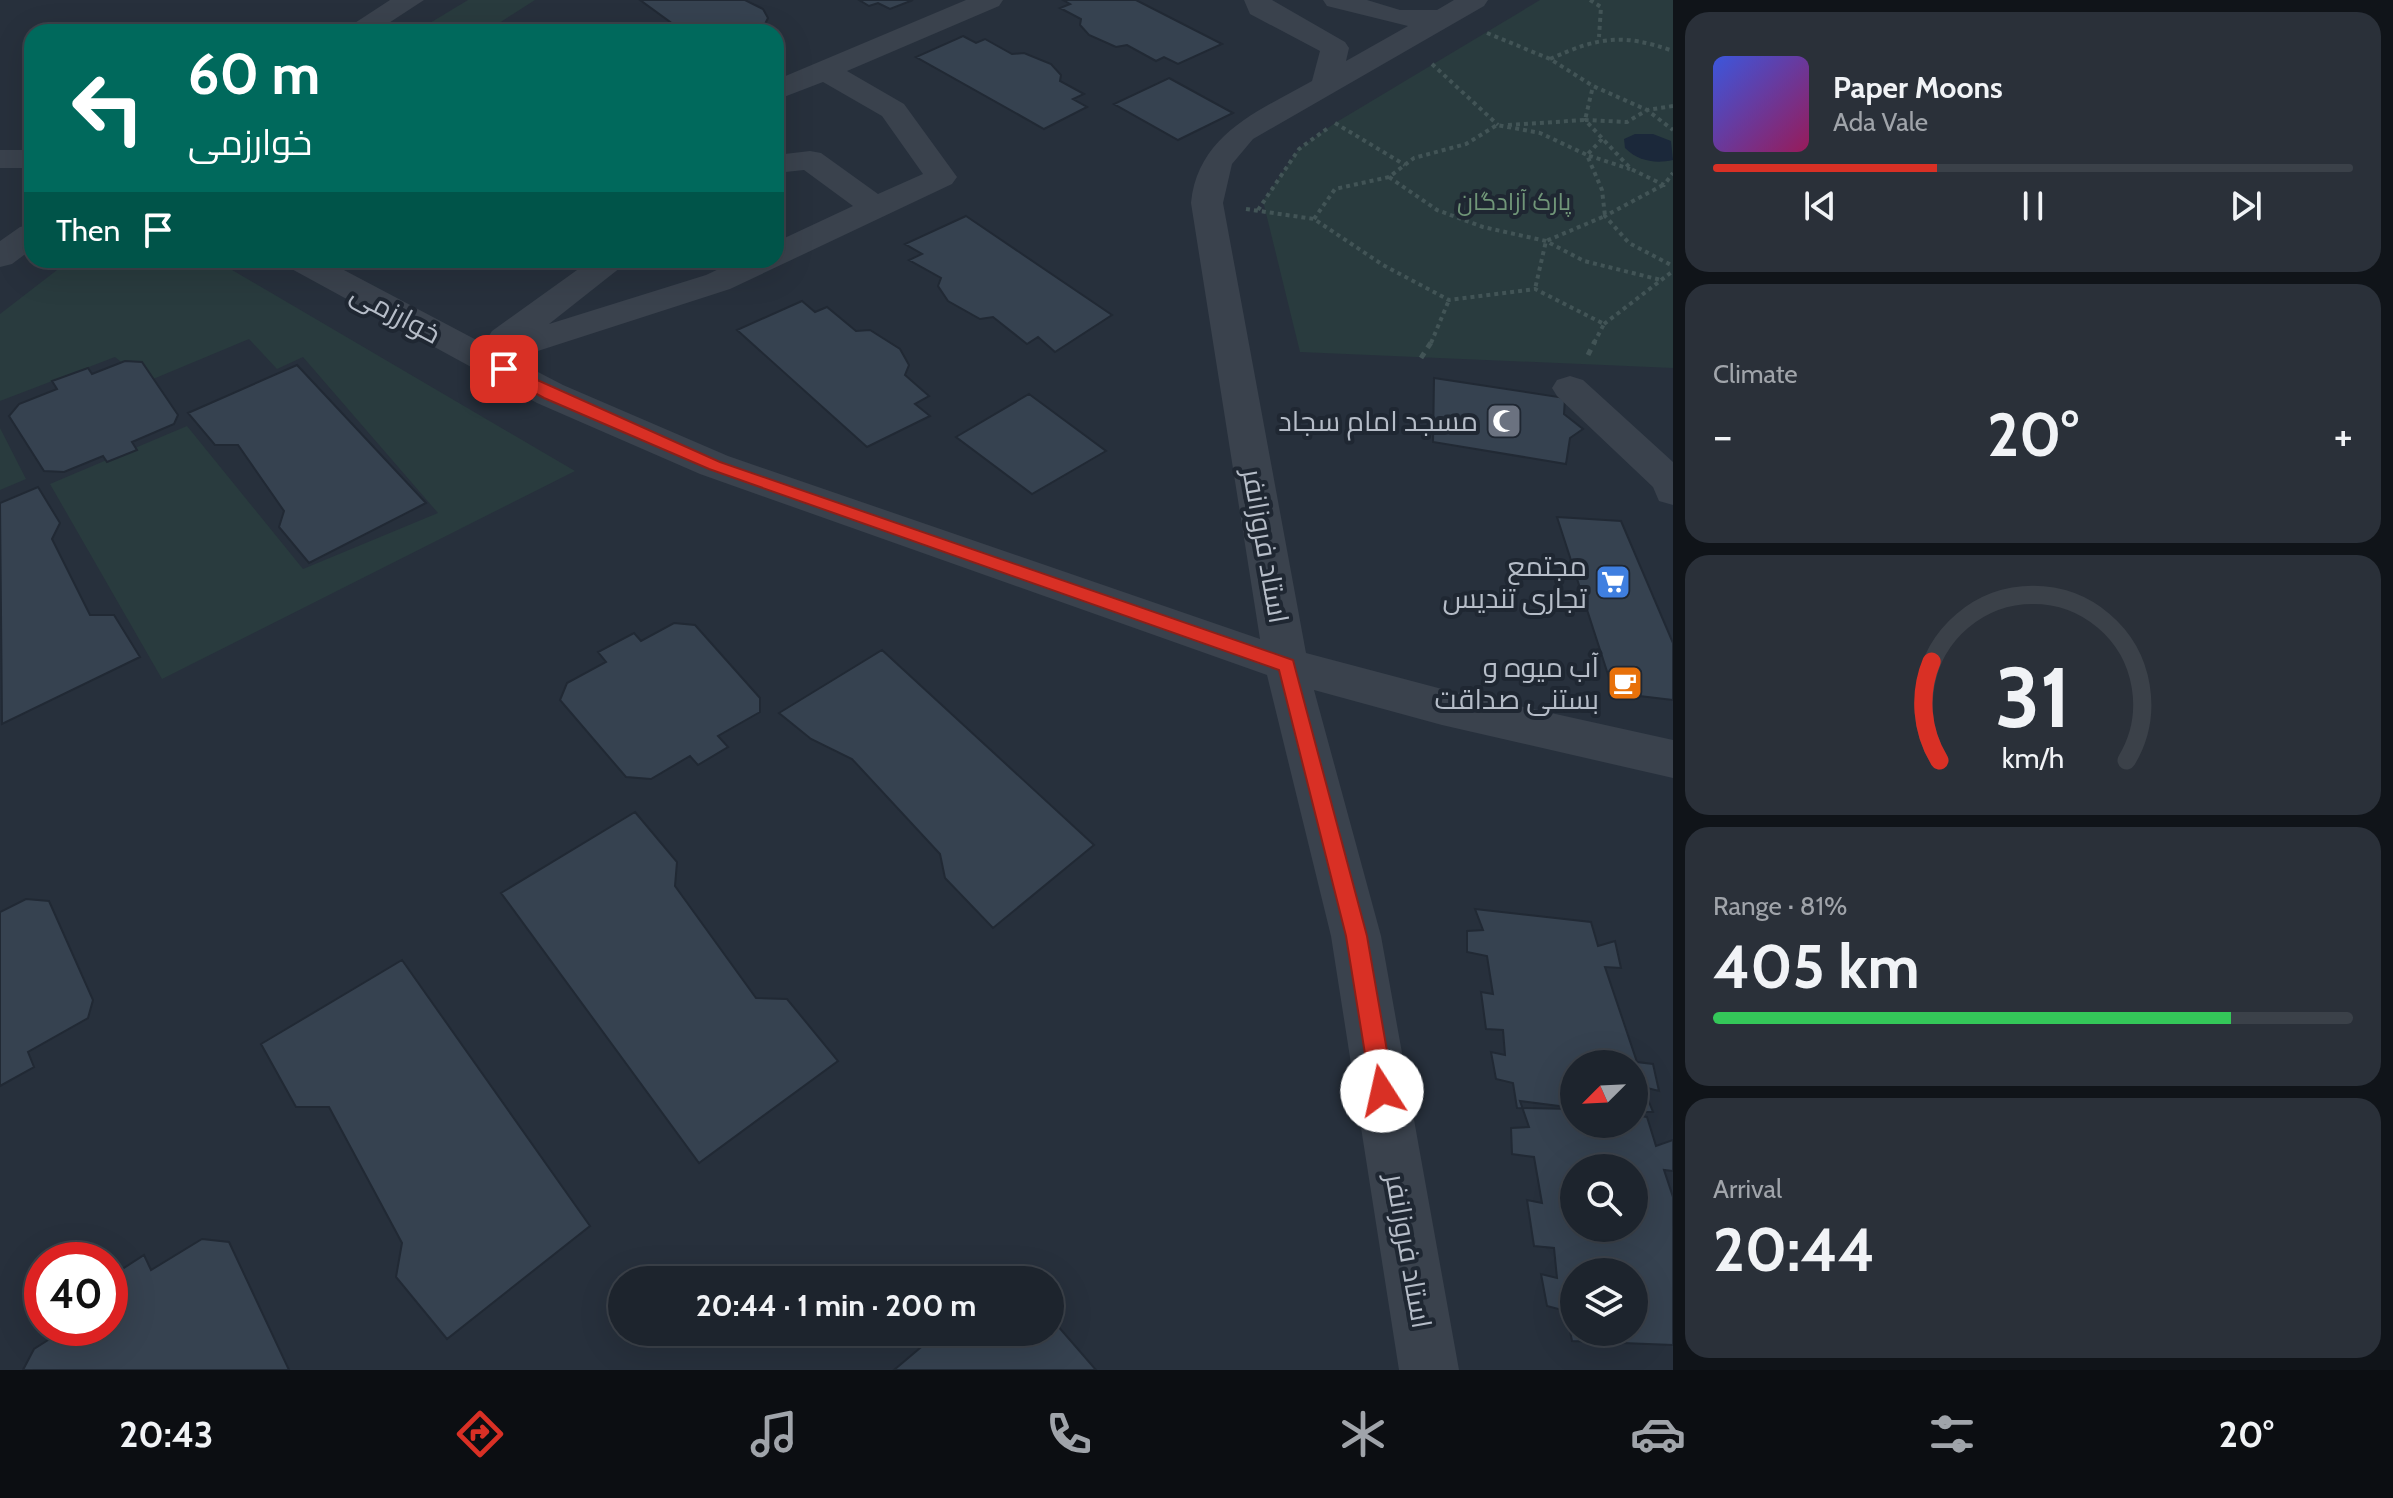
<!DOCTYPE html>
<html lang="en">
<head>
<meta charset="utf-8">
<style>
	body { margin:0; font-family:Cabin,Cairo,sans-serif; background:#2a3039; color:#f1f3f6; height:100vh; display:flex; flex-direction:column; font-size:30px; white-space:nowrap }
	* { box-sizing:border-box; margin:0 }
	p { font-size:26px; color:#a0a4aa }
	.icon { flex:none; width:44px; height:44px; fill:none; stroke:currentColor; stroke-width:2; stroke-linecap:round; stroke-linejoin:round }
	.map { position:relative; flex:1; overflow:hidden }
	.sheet { display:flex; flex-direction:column; gap:12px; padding:12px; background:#101419; width:720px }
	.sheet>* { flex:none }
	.guide { position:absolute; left:24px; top:24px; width:760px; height:244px; border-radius:24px; box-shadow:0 8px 32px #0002,0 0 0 2px #3b4149; background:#00695c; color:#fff; overflow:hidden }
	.needle { width:52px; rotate:246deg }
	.controls { position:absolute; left:1560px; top:1050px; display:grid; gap:16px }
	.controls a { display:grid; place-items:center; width:88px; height:88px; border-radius:50%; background:#1d242d; box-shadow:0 8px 32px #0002,0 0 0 2px #3b4149; font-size:40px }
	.speed { position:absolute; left:24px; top:1242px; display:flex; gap:16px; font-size:40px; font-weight:700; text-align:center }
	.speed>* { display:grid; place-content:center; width:104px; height:104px; border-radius:50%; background:#1d242d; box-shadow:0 8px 32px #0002,0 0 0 2px #3b4149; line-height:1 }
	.speed .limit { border:12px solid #d22; background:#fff; color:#111 }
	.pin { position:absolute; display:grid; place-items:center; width:68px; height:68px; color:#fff; margin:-34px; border-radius:16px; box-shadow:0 4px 12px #0006 }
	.me { position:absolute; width:88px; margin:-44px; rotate:350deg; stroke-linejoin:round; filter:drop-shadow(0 0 6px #0008) }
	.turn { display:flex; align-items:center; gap:28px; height:168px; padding:0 32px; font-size:36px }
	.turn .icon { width:104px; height:104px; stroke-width:2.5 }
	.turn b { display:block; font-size:56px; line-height:68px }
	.then { display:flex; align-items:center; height:76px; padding:0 32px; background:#0003; gap:16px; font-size:30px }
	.big { font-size:60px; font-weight:700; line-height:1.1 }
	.sheet .widget { flex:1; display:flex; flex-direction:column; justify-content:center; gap:12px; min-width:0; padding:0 28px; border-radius:24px; background:#2a3039 }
	.sheet .dial { align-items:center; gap:0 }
	.dial svg { height:208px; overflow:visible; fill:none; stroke:#3b4149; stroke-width:7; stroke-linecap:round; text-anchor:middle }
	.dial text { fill:#f1f3f6; stroke:none }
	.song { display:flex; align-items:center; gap:24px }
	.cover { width:96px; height:96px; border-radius:12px; background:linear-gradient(135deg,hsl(230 70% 55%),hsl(330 70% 35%)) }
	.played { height:8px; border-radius:4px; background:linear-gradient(90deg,#d93025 35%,#3b4149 35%) }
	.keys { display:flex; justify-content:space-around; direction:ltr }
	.heat { display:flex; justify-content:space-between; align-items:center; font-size:44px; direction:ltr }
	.charge { height:12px; border-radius:6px; background:linear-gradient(90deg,#34c759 81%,#3b4149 0) }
	.trip { position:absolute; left:608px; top:1266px; width:456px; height:80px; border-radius:40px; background:#1d242d; box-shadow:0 8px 32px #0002,0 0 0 2px #3b4149; font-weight:700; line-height:80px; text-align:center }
	.menu { display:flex; height:128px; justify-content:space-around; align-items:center; background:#0c0e12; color:#a0a4aa }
	.menu .icon { width:56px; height:56px }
	.menu .selected { color:#d93025 }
	.menu b { font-size:36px; color:#f1f3f6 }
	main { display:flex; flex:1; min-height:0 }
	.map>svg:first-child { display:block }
</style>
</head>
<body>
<main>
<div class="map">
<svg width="1673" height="1370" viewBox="0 0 1673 1370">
	<rect width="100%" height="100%" fill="#27303c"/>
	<path fill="#293b3e" d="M468,0h67l-50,32h-70z
		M1540,0h133v368l-373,-16 -37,-151 36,-52 36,-26z
		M70,260h145l360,211 -413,208 -112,-195 137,-58 116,143 135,-56 -135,-156 -26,12 -28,-30 -103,43 -31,-25 -115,44v-87z
		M0,428l26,51 -26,11z"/>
	<path fill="#1b283a" d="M1635,134h18l18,7 2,19c-18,4 -35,1 -48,-12l-1,-9z"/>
	<path fill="#364250" stroke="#212934" stroke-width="2" fill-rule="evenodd" d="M640,0h105l18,9 5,9 -3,6 11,8h-92z
		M859,0h54l-23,9 -12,-6 -9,3z
		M1063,0h73l86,44 -44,20 -14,-7 -8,4 -29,-16 -11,2 -27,-12 -9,-10 1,-6 -21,-11 10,-4z
		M963,36l13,7 9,-4 27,15 12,-1 27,11 10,11 -1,6 24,13 -11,5 14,8 -43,22 -128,-72z
		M1169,78l64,35 -55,27 -64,-36z
		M966,216l146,99 -57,37 -17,-15 -11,7 -34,-27 -13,2 -32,-18 -10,-15 3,-8 -32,-18 13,-6 -17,-10z
		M802,301l13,11 12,-5 29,24 14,-1 30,19 9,16 -4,10 24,21 -14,8 15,12 -63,31 -130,-117z
		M125,361l17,1 36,53 -4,9 -42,18 5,8 -30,12 -4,-6 -39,16 -20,-1 -35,-55 10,-12 38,-15 -5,-8 36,-13 4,6z
		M297,365l129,138 -117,60 -30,-36 5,-16 -46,-66h-23l-27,-32z
		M1434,378l131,20 -1,16 19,15 -13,9 -4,26 -133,-22z
		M1029,394l77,57 -74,43 -76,-57z
		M38,487l22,36 -8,16 38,76h24l26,42 -138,67 -2,-221z
		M1557,517l64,4 52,122v57l-59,-7z
		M674,623l21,2 65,73v14l-42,24 10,11 -30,18 -8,-9 -39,23 -25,-2 -66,-77 7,-17 39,-21 -8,-10 36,-19 7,8z
		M882,650l212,195 -101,83 -48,-50 -5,-24 -88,-95 -41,-20 -32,-26z
		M635,812l42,50 -2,24 81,112 31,1 51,62 -139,102 -198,-270z
		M26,899l23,2 44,99 -5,18 -60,34 6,15 -34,19v-174z
		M1475,909l116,13 7,24 17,-5 6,27 -16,-1 32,95 16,2 6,27 -16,-4 10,25h-19v-48h-60v45l-57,-1 -4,-25 -17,-4 -5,-27 14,3 -2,-25 -17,-1 -5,-37 12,2 -6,-38 -20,-4v-21l16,-1z
		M402,960l188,266 -143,113 -51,-62 6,-34 -73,-136h-33l-35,-63z
		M1520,1101l54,7v16h60v-9l13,2 9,29 17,-6v31l-9,-1 9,27v148l-101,-4 -6,-30 -19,-5 -6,-32 16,4 -3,-30 -20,-2 -7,-46 15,3 -8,-46 -22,-3 -1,-26 18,-1zM1574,1168h60v60h-60zM1574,1272h60v60h-60z
		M202,1239l27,3 60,128h-266l11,-21 33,-21h43v-51l34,-22 7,15z
		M1050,1317l46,53h-202l45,-38h111z"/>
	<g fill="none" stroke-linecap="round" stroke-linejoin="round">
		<path stroke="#425456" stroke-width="4" stroke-dasharray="4 4" stroke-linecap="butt" d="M1590,0l11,7 -2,30
			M1487,33l63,26 43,27 54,24 26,20
			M1550,59c49,-22 72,-26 123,-8
			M1432,64l66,61
			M1673,106l-26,4 -20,12 -42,-2 46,49 33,16 9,-12
			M1335,123l70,42
			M1508,125l77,-5 8,-34
			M1602,139l-15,16 43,14
			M1389,177l48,33 46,17 63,14 38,20 77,19
			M1663,185l-58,31 24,27 44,23
			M1246,209l68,10 69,46 66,35 86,-11 69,35 -10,19
			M1258,210l41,-61 29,-21
			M1314,219l21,-30 54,-12 25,-19 52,-14 31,-19 43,8 47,22 15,35 3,26 -59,25 -11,48
			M1604,324l69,-53
			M1431,343l18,-43"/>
		<path stroke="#425456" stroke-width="5" stroke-dasharray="6 6" stroke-linecap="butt" d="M1588,355l7,-14
			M1421,358l11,-17"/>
		<path fill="#3a424d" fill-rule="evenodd" d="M390,0h34l-49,32h-34z
			M966,0h37l-4,6 -152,65 57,33 53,73 -5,7 -222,105 -217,70 50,26 165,71 532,183 -69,-436c7,-69 68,-92 121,-122l8,-30 -70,-37 -6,-14h28l73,42 4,6 -3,13 62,-35 -81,-20 -4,-6h44l33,10h37l17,-10h34l-4,6 -231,133 -21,25 -9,39 83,450 136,36 231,51v38l-231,-53 -128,-35 67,246 78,434h-60l-68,-434 -64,-261 -567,-201 -163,-71 -249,-136 -5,-7h42l159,84 5,-2 -2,-3 5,-8 99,-71h39l-81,64 157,-49 32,-15h38v-18l77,-36 -49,-36 -28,3v-18l34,-4 11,2 57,41 45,-20 -41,-58 -59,-34 -47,18v-20z
			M0,150h32v18h-32z
			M32,224v25l-20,15 -12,3v-26l20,-14z
			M1570,376l13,4 90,82v43l-14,-4 -6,-14 -96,-91 -5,-8 5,-8z"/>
	</g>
	<path fill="#d93025" stroke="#8d1f18" stroke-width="2" d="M504,365l216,97 573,198 74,276 27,155 -4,8 -8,3 -7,-3 -4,-8 -25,-155 -67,-266 -570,-201 -165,-71 -46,-25v-7z"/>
	<defs>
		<symbol id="mosque-square" viewBox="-11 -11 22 22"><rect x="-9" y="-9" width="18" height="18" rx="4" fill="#6b7280" stroke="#1f2732"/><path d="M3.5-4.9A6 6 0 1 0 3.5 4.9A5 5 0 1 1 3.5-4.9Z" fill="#fff"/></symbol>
		<symbol id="supermarket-square" viewBox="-11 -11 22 22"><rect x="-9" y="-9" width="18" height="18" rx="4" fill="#3f7fe0" stroke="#1f2732"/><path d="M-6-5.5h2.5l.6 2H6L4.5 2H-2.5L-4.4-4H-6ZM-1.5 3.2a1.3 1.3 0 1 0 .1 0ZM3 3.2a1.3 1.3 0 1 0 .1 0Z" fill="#fff"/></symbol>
		<symbol id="cafe-square" viewBox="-11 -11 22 22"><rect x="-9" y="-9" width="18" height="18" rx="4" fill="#e8710a" stroke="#1f2732"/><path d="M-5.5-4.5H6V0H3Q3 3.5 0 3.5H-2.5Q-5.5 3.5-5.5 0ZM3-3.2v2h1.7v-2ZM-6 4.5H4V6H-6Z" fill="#fff"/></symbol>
	</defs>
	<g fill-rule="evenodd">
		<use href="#mosque-square" x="1484" y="401" width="40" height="40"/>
		<use href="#supermarket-square" x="1593" y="562" width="40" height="40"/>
		<use href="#cafe-square" x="1605" y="663" width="40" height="40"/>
	</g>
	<g text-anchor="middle" stroke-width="8" stroke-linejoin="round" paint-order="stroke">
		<g font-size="24" fill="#709678" stroke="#1f2732">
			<text x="1514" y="210">پارک آزادگان</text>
		</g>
		<g font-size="28" fill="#b6bdc8" stroke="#1f2732">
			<text transform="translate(396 313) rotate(28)" y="10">خوارزمی</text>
			<text transform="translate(1266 546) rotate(80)" y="10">استاد فروزانفر</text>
			<text transform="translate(1409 1251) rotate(80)" y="10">استاد فروزانفر</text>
		</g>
		<g font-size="28" fill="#b6bdc8" stroke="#1f2732" text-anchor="end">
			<text x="1478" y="431">مسجد امام سجاد</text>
			<text x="1587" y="576">مجتمع<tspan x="1587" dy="32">تجاری تندیس</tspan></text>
			<text x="1599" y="677">آب میوه و<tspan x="1599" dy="32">بستنی صداقت</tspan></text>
		</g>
	</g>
</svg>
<div class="controls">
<a><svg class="needle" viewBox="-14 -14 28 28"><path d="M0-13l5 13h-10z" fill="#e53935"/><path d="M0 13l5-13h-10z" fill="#a0a4aa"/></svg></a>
<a><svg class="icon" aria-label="search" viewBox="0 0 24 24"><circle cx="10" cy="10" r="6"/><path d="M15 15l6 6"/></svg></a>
<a><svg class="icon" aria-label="layers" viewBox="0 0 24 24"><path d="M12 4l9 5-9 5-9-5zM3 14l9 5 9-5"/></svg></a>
</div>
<div class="speed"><div class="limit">40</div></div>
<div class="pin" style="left:504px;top:369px;background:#d93025"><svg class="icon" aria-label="arrive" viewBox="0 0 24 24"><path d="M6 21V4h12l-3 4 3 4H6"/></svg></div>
<svg class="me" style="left:1382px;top:1091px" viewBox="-20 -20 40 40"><circle r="19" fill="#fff"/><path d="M0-13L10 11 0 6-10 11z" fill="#d93025"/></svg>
<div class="trip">20:44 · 1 min · 200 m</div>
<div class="guide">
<div class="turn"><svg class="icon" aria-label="left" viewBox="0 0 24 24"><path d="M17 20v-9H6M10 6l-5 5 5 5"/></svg><div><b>60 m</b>خوارزمی</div></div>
<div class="then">Then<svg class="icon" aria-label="arrive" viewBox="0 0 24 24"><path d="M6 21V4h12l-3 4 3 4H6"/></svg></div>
</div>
</div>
<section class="sheet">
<div class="widget">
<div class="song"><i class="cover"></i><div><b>Paper Moons</b><p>Ada Vale</p></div></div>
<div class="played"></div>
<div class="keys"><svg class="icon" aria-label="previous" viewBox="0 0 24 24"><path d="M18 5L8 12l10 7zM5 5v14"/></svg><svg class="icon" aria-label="pause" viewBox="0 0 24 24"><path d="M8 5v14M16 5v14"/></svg><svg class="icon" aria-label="next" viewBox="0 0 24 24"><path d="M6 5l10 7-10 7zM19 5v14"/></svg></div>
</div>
<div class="widget"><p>Climate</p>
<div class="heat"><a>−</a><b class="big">20°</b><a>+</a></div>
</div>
<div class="widget dial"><svg viewBox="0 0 100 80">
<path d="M14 69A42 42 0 1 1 86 69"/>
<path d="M14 69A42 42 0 0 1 11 31" stroke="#d93025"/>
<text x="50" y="56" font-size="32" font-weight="700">31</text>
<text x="50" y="72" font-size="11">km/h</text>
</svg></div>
<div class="widget"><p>Range · 81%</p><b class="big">405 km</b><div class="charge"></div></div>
<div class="widget"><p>Arrival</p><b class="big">20:44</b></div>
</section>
</main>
<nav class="menu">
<b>20:43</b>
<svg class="icon selected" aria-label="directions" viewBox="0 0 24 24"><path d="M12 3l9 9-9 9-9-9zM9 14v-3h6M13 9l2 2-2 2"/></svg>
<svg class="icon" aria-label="music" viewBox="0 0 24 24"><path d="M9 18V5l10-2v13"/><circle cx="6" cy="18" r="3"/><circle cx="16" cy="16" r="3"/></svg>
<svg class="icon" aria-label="phone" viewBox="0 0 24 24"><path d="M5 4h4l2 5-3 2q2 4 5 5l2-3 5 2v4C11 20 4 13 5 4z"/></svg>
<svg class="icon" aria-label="climate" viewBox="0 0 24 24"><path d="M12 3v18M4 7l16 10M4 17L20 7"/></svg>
<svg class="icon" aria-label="car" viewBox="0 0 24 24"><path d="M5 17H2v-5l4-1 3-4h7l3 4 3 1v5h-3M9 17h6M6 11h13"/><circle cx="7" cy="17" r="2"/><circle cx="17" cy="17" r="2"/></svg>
<svg class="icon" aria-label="filters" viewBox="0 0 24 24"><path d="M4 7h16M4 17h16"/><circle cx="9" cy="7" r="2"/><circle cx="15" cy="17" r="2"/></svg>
<b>20°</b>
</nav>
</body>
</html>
